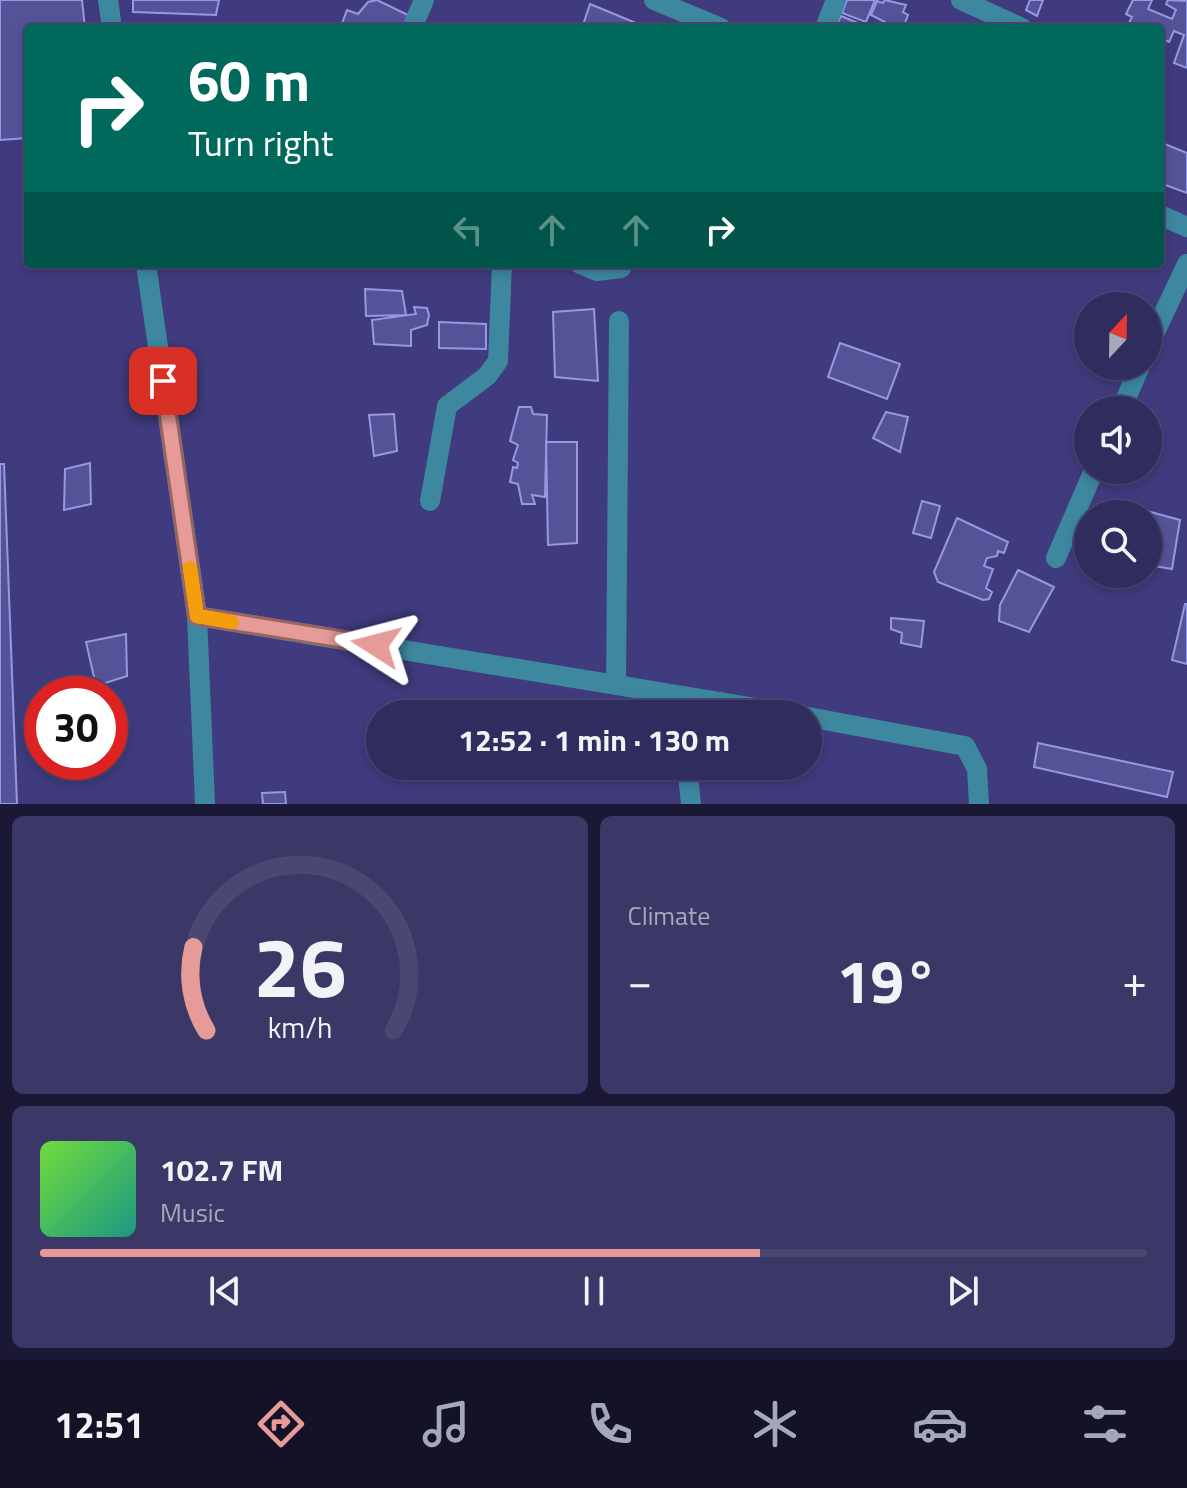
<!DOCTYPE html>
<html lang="en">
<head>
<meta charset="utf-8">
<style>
	body { margin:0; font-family:"Titillium Web",sans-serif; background:#3b3867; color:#f1f3f6; height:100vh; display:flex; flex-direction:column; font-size:30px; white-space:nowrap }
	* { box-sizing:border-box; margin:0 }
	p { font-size:26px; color:#a7a7bc }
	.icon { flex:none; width:44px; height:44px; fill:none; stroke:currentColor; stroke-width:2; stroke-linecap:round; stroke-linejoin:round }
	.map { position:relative; height:804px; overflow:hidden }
	.side { display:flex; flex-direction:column; gap:12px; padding:12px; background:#1a1834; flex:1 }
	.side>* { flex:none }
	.guide { position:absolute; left:24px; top:24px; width:1140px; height:244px; border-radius:8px; box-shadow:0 4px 12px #0003,0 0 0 2px #4a4873; background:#00695c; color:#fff; overflow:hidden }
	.needle { width:52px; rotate:22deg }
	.tools { position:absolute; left:1074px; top:292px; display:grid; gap:16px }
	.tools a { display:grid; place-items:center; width:88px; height:88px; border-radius:50%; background:#2f2c5e; box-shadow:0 4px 12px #0003,0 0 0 2px #4a4873; font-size:40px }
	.speed { position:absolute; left:24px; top:676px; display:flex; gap:16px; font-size:40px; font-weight:700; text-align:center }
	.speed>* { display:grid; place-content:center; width:104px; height:104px; border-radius:50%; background:#2f2c5e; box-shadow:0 4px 12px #0003,0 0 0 2px #4a4873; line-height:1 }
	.speed .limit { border:12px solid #d22; background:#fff; color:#111 }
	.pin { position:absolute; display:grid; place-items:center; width:68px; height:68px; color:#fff; margin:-34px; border-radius:16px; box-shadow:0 4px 12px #0006 }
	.me { position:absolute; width:88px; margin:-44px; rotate:279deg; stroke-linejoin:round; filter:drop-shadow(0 0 6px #0008) }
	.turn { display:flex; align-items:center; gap:28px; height:168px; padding:0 32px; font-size:36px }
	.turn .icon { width:104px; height:104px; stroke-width:2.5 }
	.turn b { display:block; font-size:56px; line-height:68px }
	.lanes { display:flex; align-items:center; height:76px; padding:0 32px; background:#0003; justify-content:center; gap:40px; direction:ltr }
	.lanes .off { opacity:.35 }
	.big { font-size:60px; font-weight:700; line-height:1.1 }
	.side .card { flex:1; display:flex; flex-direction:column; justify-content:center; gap:12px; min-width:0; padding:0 28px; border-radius:12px; background:#3b3867 }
	.side .dial { align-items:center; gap:0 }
	.dial svg { height:208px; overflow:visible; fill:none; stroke:#4a4873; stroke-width:7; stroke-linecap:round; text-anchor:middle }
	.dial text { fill:#f1f3f6; stroke:none }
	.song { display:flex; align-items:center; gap:24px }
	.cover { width:96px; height:96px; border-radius:12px; background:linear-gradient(135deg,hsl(100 70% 55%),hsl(170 70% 35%)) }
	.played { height:8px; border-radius:4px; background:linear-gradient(90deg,#e69b98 65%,#4a4873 65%) }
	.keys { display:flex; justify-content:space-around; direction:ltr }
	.heat { display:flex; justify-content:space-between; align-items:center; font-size:44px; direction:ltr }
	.side .tiles { flex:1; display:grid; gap:12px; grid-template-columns:1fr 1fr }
	.card:last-child { grid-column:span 2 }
	.trip { position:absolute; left:366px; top:700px; width:456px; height:80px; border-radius:40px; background:#2f2c5e; box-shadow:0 4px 12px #0003,0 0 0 2px #4a4873; font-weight:700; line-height:80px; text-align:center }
	.dock { display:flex; height:128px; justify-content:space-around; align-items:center; background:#131226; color:#a7a7bc }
	.dock .icon { width:56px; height:56px }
	.dock .on { color:#e69b98 }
	.dock b { font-size:36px; color:#f1f3f6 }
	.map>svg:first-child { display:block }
</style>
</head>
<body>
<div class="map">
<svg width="1187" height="804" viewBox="0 0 1187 804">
	<rect width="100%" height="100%" fill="#3f3b7e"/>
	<path fill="#555398" stroke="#9798e3" stroke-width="2" d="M0,0h82l3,28h-57v110l-28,2z
		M133,0h86l-3,15 -83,-3z
		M377,0l31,15 -5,13 -62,-2 6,-16 11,4 10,-12z
		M847,0h28l-9,22 -24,-9z
		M885,0l21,5 -3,7 5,3 -5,13h-21l3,-6 -14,-7 6,-14 6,2z
		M1030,0h13l-6,16 -11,-6z
		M1133,0h19l-4,9 24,10 4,-9 -10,-6 2,-4 19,1v67l-13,-5 10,-28 -10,-4 -5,11 -9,-4v-10h-41l2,-5 7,2 4,-8 -6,-3z
		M590,4l58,24h-66z
		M841,16l22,9 -2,3h-26z
		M1160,142l27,11v40l-27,-10z
		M365,289l37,2 4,24 -40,1z
		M414,307l13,1 2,7 -2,10 -16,5v16l-37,-2 -2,-24 44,-6z
		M594,309l4,72 -43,-4 -2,-65z
		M439,322l47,2v25l-47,-1z
		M840,343l60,21 -13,35 -59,-22z
		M519,407h12l2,7 14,1 -2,82 -13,-2 3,9h-13l-4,-20 -8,-2 3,-15 4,1 1,-5 -5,-3 5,-15 -8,-4z
		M886,412l22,5 -8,35 -27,-14z
		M394,414l3,37 -23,5 -5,-41z
		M546,442h31v101l-29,2z
		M90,463l1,41 -27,6 1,-41z
		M0,464h4l13,340h-17z
		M922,501l18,5 -9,32 -18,-5z
		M1118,503l62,17 -8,49 -24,-4v-51h-33z
		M957,518l51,24 -4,11 -6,-2 -1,5 -10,2 -3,8 9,3 -7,19 6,4 -3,7 -6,1 -45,-18 -4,-10z
		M1018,570l36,17 -25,45 -30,-11 1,-16z
		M1185,604h2v60l-15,-4z
		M891,618l33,3 -3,26 -20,-4 1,-10 -11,-4z
		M126,634l1,42 -31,10 -10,-44z
		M1038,743l135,29 -6,25 -133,-30z
		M285,792l1,12h-23l-1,-11z"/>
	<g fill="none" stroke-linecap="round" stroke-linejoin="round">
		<path stroke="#3d879f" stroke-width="20" d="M108,0l4,28
			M654,0l67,28
			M961,0l61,28
			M412,28l12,-28
			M825,28l11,-28
			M1160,215l27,12
			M146,264l51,352 8,188
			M580,264l17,7 24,-3 2,-4
			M1148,347l39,-83
			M1121,410l19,-44
			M430,501l17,-95 40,-30 11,-15 4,-97
			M1056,558l38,-88
			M197,616l595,98
			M616,685l3,-364
			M808,717l157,29 12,23 2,35
			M687,766l4,38"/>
	</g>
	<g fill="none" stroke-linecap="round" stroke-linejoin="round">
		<defs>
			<path id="route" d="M163,381l34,235 179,29"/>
		</defs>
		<use href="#route" stroke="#966563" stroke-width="20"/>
		<use href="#route" stroke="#e69b98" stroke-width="14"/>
		<path stroke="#f59e0b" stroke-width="14" d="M190,568l7,48 35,6"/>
	</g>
</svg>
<div class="tools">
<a><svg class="needle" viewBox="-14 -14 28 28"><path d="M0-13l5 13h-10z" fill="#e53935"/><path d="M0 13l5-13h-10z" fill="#a7a7bc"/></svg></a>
<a><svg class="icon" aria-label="sound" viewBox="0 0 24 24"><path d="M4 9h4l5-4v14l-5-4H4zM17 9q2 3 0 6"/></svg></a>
<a><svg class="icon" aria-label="search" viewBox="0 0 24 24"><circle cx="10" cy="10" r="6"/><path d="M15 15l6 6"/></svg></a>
</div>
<div class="speed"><div class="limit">30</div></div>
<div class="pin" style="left:163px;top:381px;background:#d93025"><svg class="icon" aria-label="arrive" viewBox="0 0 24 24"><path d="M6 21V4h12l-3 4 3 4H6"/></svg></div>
<svg class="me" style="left:376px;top:645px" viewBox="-20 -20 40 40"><path d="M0-17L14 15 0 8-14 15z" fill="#e69b98" stroke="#fff" stroke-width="4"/></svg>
<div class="trip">12:52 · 1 min · 130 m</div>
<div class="guide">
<div class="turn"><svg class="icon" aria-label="right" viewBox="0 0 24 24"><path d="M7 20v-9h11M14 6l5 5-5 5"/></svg><div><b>60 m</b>Turn right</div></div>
<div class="lanes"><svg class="icon off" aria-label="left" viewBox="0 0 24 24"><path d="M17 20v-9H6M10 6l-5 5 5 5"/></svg><svg class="icon off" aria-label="ahead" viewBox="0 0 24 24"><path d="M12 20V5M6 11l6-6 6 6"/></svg><svg class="icon off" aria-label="ahead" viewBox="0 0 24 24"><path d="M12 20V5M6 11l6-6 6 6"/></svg><svg class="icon" aria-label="right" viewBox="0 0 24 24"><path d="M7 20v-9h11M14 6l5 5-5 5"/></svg></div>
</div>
</div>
<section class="side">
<div class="tiles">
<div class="card dial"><svg viewBox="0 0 100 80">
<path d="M14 69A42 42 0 1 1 86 69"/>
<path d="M14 69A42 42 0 0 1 9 37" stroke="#e69b98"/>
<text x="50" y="56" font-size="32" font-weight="700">26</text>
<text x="50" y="72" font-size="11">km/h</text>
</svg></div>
<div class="card"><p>Climate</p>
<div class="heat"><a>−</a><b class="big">19°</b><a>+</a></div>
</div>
<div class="card">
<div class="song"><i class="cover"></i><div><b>102.7 FM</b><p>Music</p></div></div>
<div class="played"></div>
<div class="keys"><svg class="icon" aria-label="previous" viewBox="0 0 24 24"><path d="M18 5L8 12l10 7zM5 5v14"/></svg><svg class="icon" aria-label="pause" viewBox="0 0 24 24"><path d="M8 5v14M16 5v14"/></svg><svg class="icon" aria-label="next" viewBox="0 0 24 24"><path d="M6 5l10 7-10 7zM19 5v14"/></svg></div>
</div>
</div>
</section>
<nav class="dock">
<b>12:51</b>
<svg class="icon on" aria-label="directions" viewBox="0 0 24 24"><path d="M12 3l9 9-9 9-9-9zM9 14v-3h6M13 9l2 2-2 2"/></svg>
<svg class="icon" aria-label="music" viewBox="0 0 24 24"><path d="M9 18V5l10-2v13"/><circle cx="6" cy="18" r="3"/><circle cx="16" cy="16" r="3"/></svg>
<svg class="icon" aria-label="phone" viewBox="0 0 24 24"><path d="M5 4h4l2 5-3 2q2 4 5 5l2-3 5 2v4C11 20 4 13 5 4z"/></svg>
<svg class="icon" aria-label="climate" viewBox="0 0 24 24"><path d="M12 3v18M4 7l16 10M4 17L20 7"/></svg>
<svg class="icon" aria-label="car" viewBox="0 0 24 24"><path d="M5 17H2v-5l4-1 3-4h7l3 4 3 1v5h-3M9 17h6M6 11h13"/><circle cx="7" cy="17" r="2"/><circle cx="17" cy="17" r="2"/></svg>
<svg class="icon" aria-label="filters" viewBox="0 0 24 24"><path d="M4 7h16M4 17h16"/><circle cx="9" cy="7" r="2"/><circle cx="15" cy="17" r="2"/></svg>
</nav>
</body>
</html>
